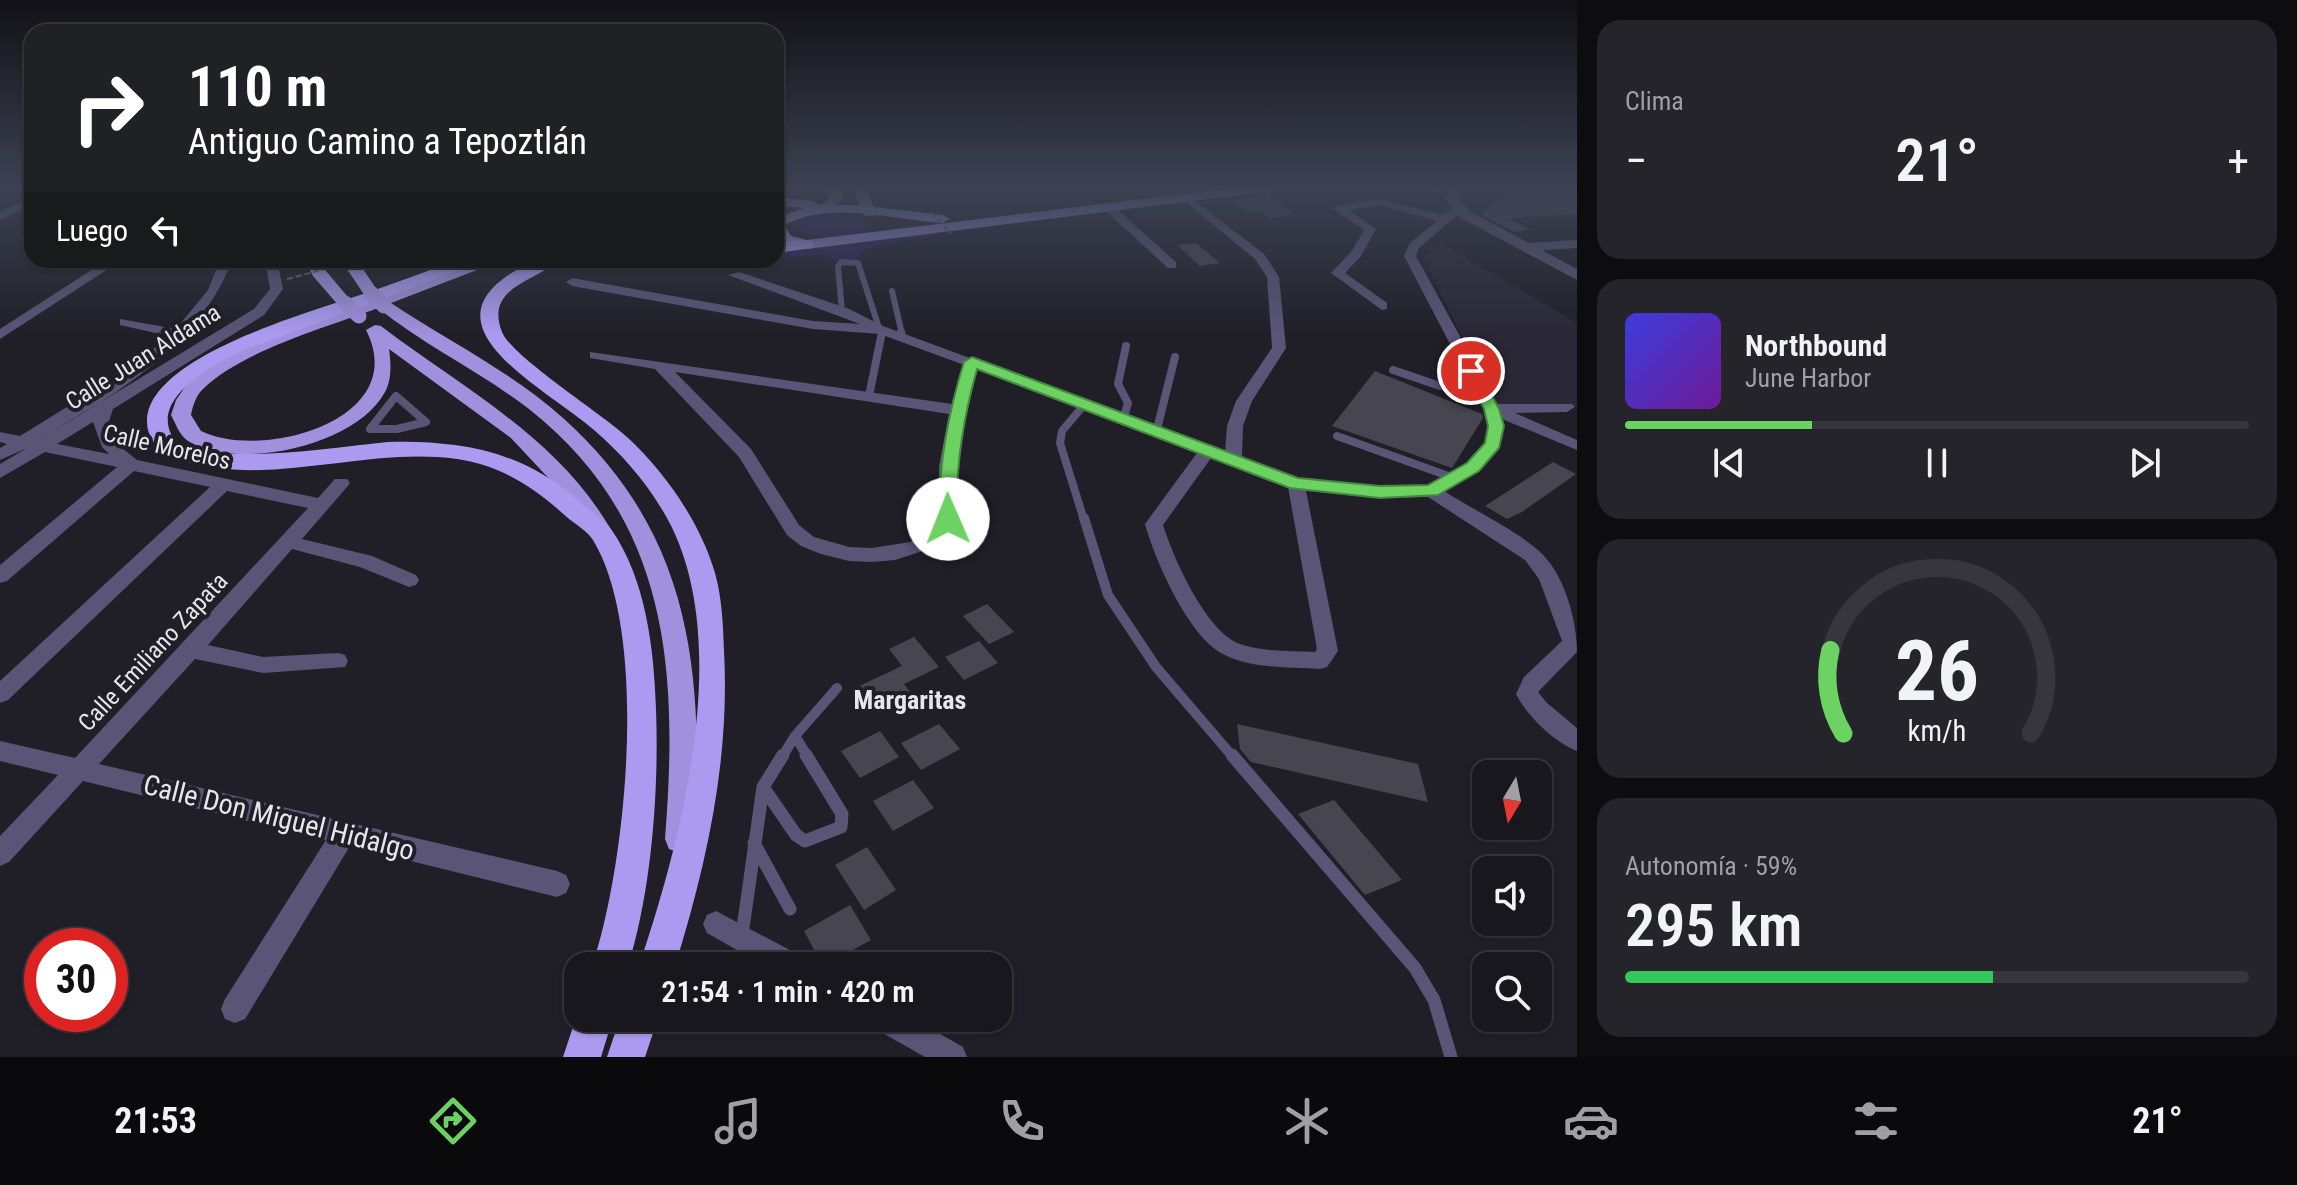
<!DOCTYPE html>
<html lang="es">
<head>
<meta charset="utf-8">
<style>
	body { margin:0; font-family:"Roboto Condensed",sans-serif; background:#25242b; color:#f1f3f6; height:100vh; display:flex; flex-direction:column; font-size:30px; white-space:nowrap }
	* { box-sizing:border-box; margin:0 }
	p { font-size:26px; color:#9f9fa4 }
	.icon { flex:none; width:44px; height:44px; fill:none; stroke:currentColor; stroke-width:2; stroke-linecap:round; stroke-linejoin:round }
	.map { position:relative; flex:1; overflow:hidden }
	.side { display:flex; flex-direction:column; gap:20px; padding:20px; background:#0d0d10; width:720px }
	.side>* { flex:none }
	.top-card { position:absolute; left:24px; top:24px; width:760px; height:244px; border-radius:24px; box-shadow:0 2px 6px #0004,0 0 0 2px #36363c; background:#202124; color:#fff; overflow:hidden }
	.needle { width:52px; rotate:190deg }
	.fabs { position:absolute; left:1472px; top:760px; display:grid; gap:16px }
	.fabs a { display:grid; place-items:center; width:80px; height:80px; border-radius:16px; background:#18171e; box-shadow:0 2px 6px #0004,0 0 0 2px #36363c; font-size:40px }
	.speed { position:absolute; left:24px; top:928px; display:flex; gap:16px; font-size:40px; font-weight:700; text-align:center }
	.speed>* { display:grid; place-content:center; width:104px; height:104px; border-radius:50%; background:#18171e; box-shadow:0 2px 6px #0004,0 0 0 2px #36363c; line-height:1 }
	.speed .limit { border:12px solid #d22; background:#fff; color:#111 }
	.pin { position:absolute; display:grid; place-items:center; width:68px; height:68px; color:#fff; margin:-34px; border:4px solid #fff; border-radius:50%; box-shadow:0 2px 8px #0007 }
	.me { position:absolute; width:88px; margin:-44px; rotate:359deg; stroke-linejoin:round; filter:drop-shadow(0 0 6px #0008) }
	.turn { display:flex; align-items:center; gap:28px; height:168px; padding:0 32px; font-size:36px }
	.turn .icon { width:104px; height:104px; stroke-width:2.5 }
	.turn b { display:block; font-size:56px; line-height:68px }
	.then { display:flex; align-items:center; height:76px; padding:0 32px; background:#0003; gap:16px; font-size:30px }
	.big { font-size:60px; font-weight:600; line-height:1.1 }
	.side .widget { flex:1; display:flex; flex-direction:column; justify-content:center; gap:12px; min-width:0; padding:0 28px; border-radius:24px; background:#25242b }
	.side .dial { align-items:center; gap:0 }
	.dial svg { height:208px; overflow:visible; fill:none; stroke:#36363c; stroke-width:7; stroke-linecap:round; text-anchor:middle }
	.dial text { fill:#f1f3f6; stroke:none }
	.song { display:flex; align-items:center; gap:24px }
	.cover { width:96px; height:96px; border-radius:12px; background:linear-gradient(135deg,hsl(240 70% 55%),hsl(280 70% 35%)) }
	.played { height:8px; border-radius:4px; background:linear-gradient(90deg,#6cd362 30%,#36363c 30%) }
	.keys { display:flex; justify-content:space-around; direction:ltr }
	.heat { display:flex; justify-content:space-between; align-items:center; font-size:44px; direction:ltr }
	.charge { height:12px; border-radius:6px; background:linear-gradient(90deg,#34c759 59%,#36363c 0) }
	.trip { position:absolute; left:564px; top:952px; width:448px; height:80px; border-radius:24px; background:#18171e; box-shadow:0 2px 6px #0004,0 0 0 2px #36363c; font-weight:600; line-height:80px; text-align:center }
	.dock { display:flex; height:128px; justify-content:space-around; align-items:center; background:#0a090c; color:#9f9fa4 }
	.dock .icon { width:56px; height:56px }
	.dock .current { color:#6cd362 }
	.dock b { font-size:36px; color:#f1f3f6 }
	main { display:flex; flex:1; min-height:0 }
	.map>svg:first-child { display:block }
</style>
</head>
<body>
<main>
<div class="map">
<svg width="1577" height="1057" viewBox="0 0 1577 1057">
	<rect width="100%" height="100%" fill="#201f28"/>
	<path fill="#2a2836" d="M1440,243l137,80v83h-81l-73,-149z"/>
	<path fill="#2f2057" d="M816,213l44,3 10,9c-17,16 -60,18 -76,0l1,-6z
		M937,232l2,3 -76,14 -4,9 -24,2 -11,-5 -48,3v-5z"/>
	<path fill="#47454f" d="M1577,191v23l-68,4 21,11 -16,3 -33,-18 24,-21z
		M1267,195l28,19 -25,4 -9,-7 -12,1 -18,-12z
		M1196,243l24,20 -20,3 -23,-21z
		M1375,371l107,43 1,4 -31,50 -120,-42z
		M1553,462l23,12 -54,38 -15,7 -22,-13z
		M987,604l27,28 -25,12 -26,-28z
		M914,637l25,30 -35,17 7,9 -37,18 -17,-24 45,-21 -13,-17z
		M979,641l19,22 -34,17 -19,-23z
		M939,724l21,25 -39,21 -20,-27z
		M1237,724l181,40 10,38 -177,-40 -11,-13z
		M880,731l19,26 -39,21 -19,-27z
		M913,780l21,28 -41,23 -20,-30z
		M1334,800l68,80 -37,15 -6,-7 -61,-74z
		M867,847l29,43 -32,20 -29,-45z
		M850,905l21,35 -48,26 -19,-35z"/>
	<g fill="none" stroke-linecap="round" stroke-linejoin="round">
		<path stroke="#63626a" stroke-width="2" stroke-dasharray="6 3" stroke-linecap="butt" d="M1414,187h10
			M1424,187l14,6
			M801,190l11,-3"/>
		<path stroke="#5a5476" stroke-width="6" d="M892,291l10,43
			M842,311l-4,-44 3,-5 17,1 23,71"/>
		<path stroke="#5a5476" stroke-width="8" d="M901,332l1,4
			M1393,370l47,16 6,-2 -4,-13h29
			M396,396l30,26 -29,7h-27z
			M869,396l13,-64
			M1084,405l-22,26 -2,12 24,77
			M1123,420l5,-17 -10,-19 8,-38
			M1156,433l19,-76
			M1337,436l117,42"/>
		<path stroke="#5a5476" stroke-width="10" d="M1084,518l24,77 48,72 77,90
			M795,736l13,21
			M782,757l13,-21 42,-48"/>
		<path stroke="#5a5476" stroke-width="13" d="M1232,755l183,213 19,32 17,57
			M763,787l33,48 9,6 36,-14 1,-13 -36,-59
			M754,843l36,66
			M742,935l21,-148 20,-32"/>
		<path fill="#5a5476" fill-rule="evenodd" d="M1187,195l77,59 15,23 7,71 -34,53 -9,25 -1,32 56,20 82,8 48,-1 39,-22 18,-20 3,-17 -4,-17 -80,-153 6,-13 27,-22 -57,-16 -31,5 27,19 -15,27 -16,17 42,30v6l-5,1 -51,-37 21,-22 12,-21 -32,-22 6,-3 42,-6 63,16 12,-9h8v4l-44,38 -3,8 81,148h75l3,3 -8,5 -52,1 62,27v10l-75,-31c9,36 -32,57 -58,72 28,18 70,38 94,59 26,22 39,70 39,102l-39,40 9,11 30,25v23c-23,-9 -50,-35 -61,-57l8,-17 38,-36 -23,-62 -14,-19 -97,-63 -48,1 -74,-7 32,160 -11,16 -7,2c-31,-2 -69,0 -97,-15 -35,-18 -68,-94 -78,-130l52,-71 -220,-83 -19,81v57l-3,14 -15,19 -17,10 -28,9 -23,2 -23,-1 -28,-7 -20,-8 -14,-11 -48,-78 -84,-88 -65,-11v-6l362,52 12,-39 -84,-31 -67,-5 -241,-43 -6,-4 6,-4 241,43 47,3 -132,-49 11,-3 108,36 36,18 342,126 2,-26 9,-25 36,-53 -5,-71 -12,-18 -72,-59v-4zM675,372l274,42 -10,52 -1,53 -11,13 -17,10 -38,6 -23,-1 -35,-10 -15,-12 -48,-76zM1211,458l77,29 29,162 -2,3c-24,-1 -52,0 -75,-8 -34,-12 -67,-87 -77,-119z
			M32,198v7l-32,15v-8z
			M1105,206h8l63,56v6h-8l-63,-58z
			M1577,240v8l-49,3 -6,-4 6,-4z
			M107,260h15l-122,79v-10z
			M220,260h12c-33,88 -115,133 -194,180l216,-131 16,-20 -5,-29h12l6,29 -19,26 -151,94 -5,15 9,20 20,16 181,38 17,-19h12l3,4 -3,4 -45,52 70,17 44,19 3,5 -3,5 -7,2 -49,-20 -68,-18 -84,96 55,12 75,-4 7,2 3,6 -3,6 -82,6 -68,-14 -96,105 458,107 9,4 4,9 -4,9 -9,4 -207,-51 -105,173 -10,4 -10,-4 -4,-10 4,-10 101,-159 -243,-59 -74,81 -9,4v-30l58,-61 -58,-14v-20l75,17 233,-250 -81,-17 -219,209 -8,3v-22l210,-194 -76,-16 -127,110 -7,2v-18l117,-98 -72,-15 -45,26v-14l27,-16 -27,12v-12l7,-4 -7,-2v-10l20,4 107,-66 42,-34 -49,-11v-6l56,10 32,-39zM93,422l9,25 7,7 -52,-10z
			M716,911l85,45 3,10h-39l-58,-33 -4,-9 4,-9z
			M870,1018h42l51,29 4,10h-42l-51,-29z"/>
		<path fill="#5a5476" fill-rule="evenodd" d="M1450,187h14l-5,12 12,13 106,57v11l-116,-62 -16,-19z"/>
		<path fill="#7b71a7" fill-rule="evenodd" d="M827,187h14l2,13 -17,11 -7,-4 10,-8z
			M852,187h14l10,26 -2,3h-10z"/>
		<path fill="#9487cd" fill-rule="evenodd" d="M1240,187h40l-7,4 -466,58 -26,-7 -5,-7v-17l28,-10 -28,-3v-8l37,4 7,4h37l86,10 7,4 -7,4c-52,-3 -110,-23 -159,2l7,11 16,4z"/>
		<path fill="#a091de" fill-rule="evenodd" d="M305,260h16l5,11 27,32 -2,3h-12l-26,-30z
			M341,260h16l22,33 -2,3h-12z
			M481,260h22l-112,43c57,38 121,69 172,115 131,118 140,255 132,421l-4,10 -11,4 -11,-4 -4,-10c13,-166 6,-318 -136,-430 -48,-37 -104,-63 -151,-101 -51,19 -136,43 -174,80 -8,7 -11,17 -13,27l10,16c61,30 211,-11 165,-101l9,-5 6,1c81,62 175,110 229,202l-3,5h-16l-37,-49 -43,-46 -122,-89c2,14 3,30 -4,43 -28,53 -146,80 -197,49 -9,-6 -12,-17 -17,-26l5,-15 13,-19 29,-21 82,-35z"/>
		<path fill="#ab9bf0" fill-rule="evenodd" d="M776,219l8,5 -2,4 -6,2z
			M807,240l6,2v6l-37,5v-10z
			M457,260h23l-23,11 -208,77c-27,12 -97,46 -78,86 18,38 179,11 217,8 22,-1 45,0 67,3 47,6 88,24 124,56 10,9 24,17 32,28 35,50 43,120 45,180 3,80 -4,180 -28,257h-36c34,-100 58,-332 1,-426 -6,-9 -16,-15 -24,-21 -34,-31 -66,-53 -112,-60 -86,-12 -174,24 -259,6 -20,-4 -44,-12 -50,-35 -16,-72 174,-121 224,-139 28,-10 56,-20 85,-31z
			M536,260h22c-21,22 -74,26 -56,72 9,24 100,82 125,105 38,35 73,85 88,136 7,25 8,51 9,78 6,108 -17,212 -49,315h-36c42,-126 96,-324 28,-448 -19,-34 -44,-63 -73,-88 -55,-47 -189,-111 -58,-170z
			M578,1012v6h35l-12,39h-38z
			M620,1018h38l-13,39h-38z"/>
		<path stroke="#63626a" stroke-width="2" stroke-dasharray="6 3" stroke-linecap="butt" d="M932,212l19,22
			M287,279l72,-19"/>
		<path stroke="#a091de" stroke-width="15" d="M371,293l13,13
			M345,303l14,13"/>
	</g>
	<linearGradient id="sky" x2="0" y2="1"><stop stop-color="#121116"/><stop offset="0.56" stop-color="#3c4253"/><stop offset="1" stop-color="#3c4253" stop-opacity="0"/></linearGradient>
	<rect width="1577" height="335" fill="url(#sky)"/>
	<path fill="#6cd362" stroke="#468940" stroke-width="2" d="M972,357l326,121 82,8 48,-1 39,-22 18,-20 3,-17 -4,-17 -20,-38 7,-4 8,4 20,38 5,17 -5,22 -20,23 -41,24 -58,3 -90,-10 -313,-119c-14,50 -22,98 -20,150l-9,6 -9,-6c-1,-55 9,-105 25,-157z"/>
	<g text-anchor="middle" stroke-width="8" stroke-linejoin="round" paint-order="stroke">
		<g font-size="24" fill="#e7e6ec" stroke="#201f28">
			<text transform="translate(143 357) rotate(-32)" y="8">Calle Juan Aldama</text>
			<text transform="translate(167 447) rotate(13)" y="8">Calle Morelos</text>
			<text transform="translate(153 652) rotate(-47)" y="8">Calle Emiliano Zapata</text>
		</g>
		<g font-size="26" font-weight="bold" fill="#e7e6ec" stroke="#201f28">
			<text x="910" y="709">Margaritas</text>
		</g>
		<g font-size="28" fill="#e7e6ec" stroke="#201f28">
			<text transform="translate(279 817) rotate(14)" y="10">Calle Don Miguel Hidalgo</text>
		</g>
	</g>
</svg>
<div class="fabs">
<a><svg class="needle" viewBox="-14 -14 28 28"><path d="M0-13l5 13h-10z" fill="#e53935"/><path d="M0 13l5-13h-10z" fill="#9f9fa4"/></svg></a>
<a><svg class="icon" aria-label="sound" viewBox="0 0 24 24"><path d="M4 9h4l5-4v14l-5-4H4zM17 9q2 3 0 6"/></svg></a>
<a><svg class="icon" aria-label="search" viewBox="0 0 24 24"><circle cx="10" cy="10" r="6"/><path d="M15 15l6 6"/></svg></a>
</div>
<div class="speed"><div class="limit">30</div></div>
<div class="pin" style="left:1471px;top:371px;background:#d93025"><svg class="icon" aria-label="arrive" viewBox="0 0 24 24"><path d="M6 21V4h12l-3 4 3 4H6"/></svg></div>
<svg class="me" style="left:948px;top:519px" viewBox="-20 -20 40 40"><circle r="19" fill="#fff"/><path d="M0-13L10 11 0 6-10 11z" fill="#6cd362"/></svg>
<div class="trip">21:54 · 1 min · 420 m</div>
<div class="top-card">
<div class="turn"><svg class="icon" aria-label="right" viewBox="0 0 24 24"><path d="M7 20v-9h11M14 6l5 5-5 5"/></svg><div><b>110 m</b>Antiguo Camino a Tepoztlán</div></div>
<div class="then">Luego<svg class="icon" aria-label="left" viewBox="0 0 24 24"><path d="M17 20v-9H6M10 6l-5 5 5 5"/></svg></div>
</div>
</div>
<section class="side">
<div class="widget"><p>Clima</p>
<div class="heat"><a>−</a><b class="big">21°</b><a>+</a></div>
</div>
<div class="widget">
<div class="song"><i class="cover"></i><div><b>Northbound</b><p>June Harbor</p></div></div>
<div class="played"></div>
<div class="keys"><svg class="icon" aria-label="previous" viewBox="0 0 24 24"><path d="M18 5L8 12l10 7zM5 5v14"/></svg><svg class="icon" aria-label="pause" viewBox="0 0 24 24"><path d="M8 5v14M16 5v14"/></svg><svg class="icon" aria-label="next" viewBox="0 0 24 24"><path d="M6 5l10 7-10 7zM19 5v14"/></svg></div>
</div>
<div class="widget dial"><svg viewBox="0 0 100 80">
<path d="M14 69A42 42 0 1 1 86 69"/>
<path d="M14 69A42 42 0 0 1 9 37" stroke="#6cd362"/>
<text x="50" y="56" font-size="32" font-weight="700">26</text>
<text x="50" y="72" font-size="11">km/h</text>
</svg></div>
<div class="widget"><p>Autonomía · 59%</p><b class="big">295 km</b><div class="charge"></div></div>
</section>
</main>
<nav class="dock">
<b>21:53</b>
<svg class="icon current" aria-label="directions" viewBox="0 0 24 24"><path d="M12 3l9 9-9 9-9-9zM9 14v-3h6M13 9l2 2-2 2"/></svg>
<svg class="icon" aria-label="music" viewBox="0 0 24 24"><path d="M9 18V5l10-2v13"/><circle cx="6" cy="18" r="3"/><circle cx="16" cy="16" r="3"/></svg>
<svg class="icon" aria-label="phone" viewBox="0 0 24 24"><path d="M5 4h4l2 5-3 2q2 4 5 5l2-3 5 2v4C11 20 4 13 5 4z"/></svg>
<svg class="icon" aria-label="climate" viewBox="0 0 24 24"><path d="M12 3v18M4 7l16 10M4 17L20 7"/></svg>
<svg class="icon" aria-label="car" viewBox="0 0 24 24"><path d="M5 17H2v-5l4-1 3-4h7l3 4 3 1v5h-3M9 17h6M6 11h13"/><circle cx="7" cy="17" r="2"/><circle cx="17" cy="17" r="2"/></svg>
<svg class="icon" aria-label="filters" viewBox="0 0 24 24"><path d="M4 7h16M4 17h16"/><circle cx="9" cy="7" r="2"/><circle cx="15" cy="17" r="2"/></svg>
<b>21°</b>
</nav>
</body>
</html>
